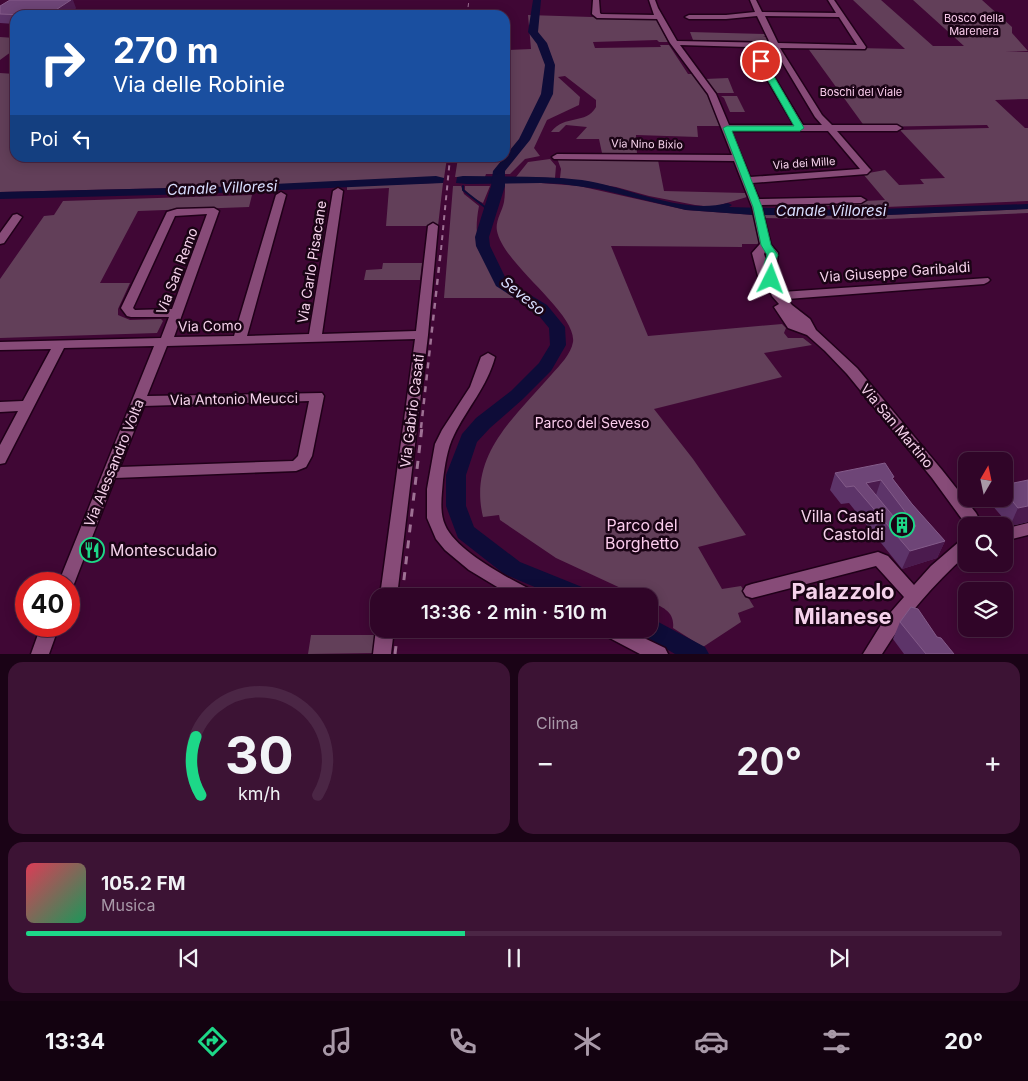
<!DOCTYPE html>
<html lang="it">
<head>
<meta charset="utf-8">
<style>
	body { margin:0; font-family:Inter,sans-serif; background:#3c1334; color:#f1f3f6; height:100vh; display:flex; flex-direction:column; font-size:19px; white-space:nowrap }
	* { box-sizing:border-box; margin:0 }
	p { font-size:16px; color:#a899a8 }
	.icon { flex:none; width:28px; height:28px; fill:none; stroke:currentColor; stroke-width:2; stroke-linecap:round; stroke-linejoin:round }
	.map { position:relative; height:654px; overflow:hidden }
	.side { display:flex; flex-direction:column; gap:8px; padding:8px; background:#1a0316; flex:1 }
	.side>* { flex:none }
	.banner { position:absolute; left:10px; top:10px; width:500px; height:152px; border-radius:15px; box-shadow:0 2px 12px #0003,0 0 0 1px #4b2645; background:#1a4fa0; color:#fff; overflow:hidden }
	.needle { width:32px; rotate:9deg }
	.tools { position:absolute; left:958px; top:452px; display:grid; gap:10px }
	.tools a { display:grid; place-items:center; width:55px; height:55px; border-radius:10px; background:#300528; box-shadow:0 2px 12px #0003,0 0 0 1px #4b2645; font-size:25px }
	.speed { position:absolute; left:15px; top:572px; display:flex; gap:10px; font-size:25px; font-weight:700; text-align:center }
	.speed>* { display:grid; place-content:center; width:65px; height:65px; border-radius:50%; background:#300528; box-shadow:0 2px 12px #0003,0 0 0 1px #4b2645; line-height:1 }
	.speed .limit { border:8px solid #d22; background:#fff; color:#111 }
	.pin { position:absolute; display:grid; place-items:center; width:42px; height:42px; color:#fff; margin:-21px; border:2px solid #fff; border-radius:50%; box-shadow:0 1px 5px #0007 }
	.me { position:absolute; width:55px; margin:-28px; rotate:3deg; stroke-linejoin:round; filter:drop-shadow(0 0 4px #0008) }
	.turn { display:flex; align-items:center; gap:18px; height:105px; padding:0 20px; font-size:22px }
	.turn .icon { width:65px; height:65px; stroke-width:2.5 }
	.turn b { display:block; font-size:35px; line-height:42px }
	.then { display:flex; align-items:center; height:48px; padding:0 20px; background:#0003; gap:10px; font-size:19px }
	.big { font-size:38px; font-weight:600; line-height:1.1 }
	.side .card { flex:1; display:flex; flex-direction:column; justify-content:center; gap:8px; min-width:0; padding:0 18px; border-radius:15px; background:#3c1334 }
	.side .dial { align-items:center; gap:0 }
	.dial svg { height:130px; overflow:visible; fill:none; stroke:#4b2645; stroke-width:7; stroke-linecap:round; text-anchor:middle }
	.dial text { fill:#f1f3f6; stroke:none }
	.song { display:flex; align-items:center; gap:15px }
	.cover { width:60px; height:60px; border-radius:8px; background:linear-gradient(135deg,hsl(350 70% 55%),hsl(150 70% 35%)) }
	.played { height:5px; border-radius:2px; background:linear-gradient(90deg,#1dd888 45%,#4b2645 45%) }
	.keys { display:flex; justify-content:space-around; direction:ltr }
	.heat { display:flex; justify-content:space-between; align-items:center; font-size:28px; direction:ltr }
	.side .tiles { flex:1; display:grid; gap:8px; grid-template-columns:1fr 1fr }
	.card:last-child { grid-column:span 2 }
	.trip { position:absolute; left:370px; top:588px; width:288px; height:50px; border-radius:15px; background:#300528; box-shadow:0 2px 12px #0003,0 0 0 1px #4b2645; font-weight:600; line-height:50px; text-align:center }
	.dock { display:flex; height:80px; justify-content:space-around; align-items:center; background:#130210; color:#a899a8 }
	.dock .icon { width:35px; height:35px }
	.dock .current { color:#1dd888 }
	.dock b { font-size:22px; color:#f1f3f6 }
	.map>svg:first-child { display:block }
</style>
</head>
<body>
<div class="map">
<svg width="1028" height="654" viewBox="0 0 1028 654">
	<rect width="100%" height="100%" fill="#400735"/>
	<path fill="#623f59" d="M853,0h28l52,46h31l-51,-46h69l30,27v6l16,18h-23l23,1v47l-33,1 30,28h3v73l-142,6 -106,-2 105,-5 -22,-26 22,-4 14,15 25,-1 -4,-5 25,-1 -45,-48 89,-2 -2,-3 -122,2 -58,-80 98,2z
		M528,15l128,4 12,23h-9l-2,-2 -64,2 2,6 66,-1 -1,-2h9l19,29h5l14,17 15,35h-25l1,11 -62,-2 1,19 -35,-1 -3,-14h-23l11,-12 -21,-2 -7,7h-8c14,-18 35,-7 45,-25v-7l-31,-24 -7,1 22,20 -1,8 -32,15 -13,28 6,8 -15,3 -15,15h-24l-1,3h-30l3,-19h47v-108l26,-1z
		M690,32l75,2 1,2h-3l3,1 3,4 -76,-1z
		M0,37l15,1v11l-15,11z
		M0,73l15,1v84h432l-3,20 -228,9 -216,5z
		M728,78l6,15h-17l-12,-14z
		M721,96h16l8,16h-15l-6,-14z
		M557,158l101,2 6,31 81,2 2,4 -34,10 -18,-2 -46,-9 -33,-9 -56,-9 1,-9z
		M550,159l6,7 -1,12 -39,-1 12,-15z
		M435,183h8l-5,43h-52l3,-38 -42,2v-4z
		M505,183h36l38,3 107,24 68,5 7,27 -4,2h-15v3l-131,-1 37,90 134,-12 4,4 -2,5 4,5h15l9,7 -48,8 18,24 -128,32 39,50 53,76 -48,12 24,42 19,-3 13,21 -16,6 3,9 -38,25 -30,-19c2,-16 -10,-21 -24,-27v-5h-11l-82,-38 -56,-38 -1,-5 -16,2c-15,-63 32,-100 69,-143 8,-9 19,-20 21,-32 4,-29 -70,-78 -76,-111 -2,-10 5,-19 7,-29 1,-6 1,-13 1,-19z
		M453,186h8l3,8 15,12c-8,41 5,64 35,92h-70z
		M465,186h25l-7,17 -10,-5 -8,-8z
		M252,195l-3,12 -111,4 -38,72h30l-12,26v6l12,5 31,-1 2,2 -6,12 -157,5v-59l44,-63 10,-1 9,-14z
		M1028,209v4l-164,7 -101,-2 -1,-4 101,2z
		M383,263h39l-2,17h-56l2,-10 16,-1z
		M311,635h68l-2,18 -69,1z"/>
	<path fill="#0e0c38" d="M436,176l8,2 -1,5 -249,11 -194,5v-7l216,-5z
		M463,176c39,1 80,-1 119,4 47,7 99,35 146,23l4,2 -3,2 120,3 179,-6v5l-165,7 -109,-1 -68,-5 -88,-21 -36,-5 -21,-1 -74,1 -11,-1 1,-6z"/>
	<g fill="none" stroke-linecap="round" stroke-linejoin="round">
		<path stroke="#0e0c38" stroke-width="2" d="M463,186v4l27,21"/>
		<path fill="#0e0c38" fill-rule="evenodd" d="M533,0h8l-3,32 9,11 8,22 -2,29 -23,46 -25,31v15l-16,51 1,9 17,35 40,24 18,22 1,18 -15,26 -28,28 -33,29 -13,14 -11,33v31l8,21 46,35 67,27 3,7h-34l-52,-22 -46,-36 -12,-32v-31l16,-41 14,-16 35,-27 28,-28 11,-18 -1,-17 -14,-17 -39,-25 -20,-40 -1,-9 16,-51 2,-15 26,-32 22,-45 4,-29 -8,-21 -9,-12z
			M649,617l56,30 4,7h-34l-34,-20 -3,-5h11z"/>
		<defs>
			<path id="minor" d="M593,0h6l1,13 1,1 53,1 -5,-15h6l3,8 19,33 93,2 -13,-27 -31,3h-37l-4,-2 4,-2h37l29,-3 -5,-12h6l6,12 74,1 -8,-13h6l32,47 -1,2 -85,-1 42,67 10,10h65l5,3 -5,3h-60l32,37 2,2 -4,4 -115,9 7,16 102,-2 5,3 -5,3 -100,2 10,40 7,8 -2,19 6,20 206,-14 2,2 -2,2 -4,2 -197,15 5,6 18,14 6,11 41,38 85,102 34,43 7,13h-16l-35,-48 -85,-104 -22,-23 -18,-16 -19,-7 -14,-21 5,-3 -7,-8 -6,-17 -6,-1 -2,-2 -6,-23 8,-9 -8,-37 -18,-46 -180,-2 -2,-2 5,-3 175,1 -24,-61 -38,-51 -13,-24 -60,-1 -5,-4zM765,16l74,1 18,28 -79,-2zM680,45l68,2 46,78h-65l-13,-31zM756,47h17l42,70 7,8h-19zM731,131h97l32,38 -110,8zM765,252l1,1v7l-2,-6z
				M338,188l5,3 -21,143 94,-3 12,-105 5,-3 5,3 -10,109 -31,261h-17l35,-257 -248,7 -20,50 175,-3 2,3 -12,60 -6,11 -10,4 -181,7 -43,111 -3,1v-6h-11l96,-238 -90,2 -57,111 -2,4 -5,1v-19l18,-34 -18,1v-10l23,-1 28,-52 -51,1v-8l161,-4 8,-21h-38l-4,-1 -6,-8 46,-96 10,-3 37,-1 5,3 -45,126 60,-1 42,-141 5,-3 5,3 -39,141 62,-2 24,-143zM207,214l-35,95 -37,1 -2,-2 42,-92zM309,401l-11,55 -5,5 -173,6 24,-61z
				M17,214l5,3 -18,26 -4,1v-11l13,-18z
				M488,353l7,4c-8,30 -28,51 -41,78 -7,14 -9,30 -11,45 -1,14 -4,32 2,45 11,26 63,53 88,66l2,5h-23l-43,-26 -24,-20 -9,-11 -9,-21v-29l8,-45 7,-14 28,-43 11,-30z
				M1028,523v12l-24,6v-12z
				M966,540v15c-32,29 -61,62 -84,99h-19l21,-34 20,-23 -28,-31 -124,32 -6,-2 -3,-5 3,-5 6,-2 126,-32 10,4 26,29 17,-19 29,-25z
				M379,624v5h15l-3,25h-18l3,-25z
				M41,626h18l-10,28h-18z
				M599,629h26l40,19 3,6h-28l-38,-20z"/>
		</defs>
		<use href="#minor" stroke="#200019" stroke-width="3"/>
		<use href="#minor" fill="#874b78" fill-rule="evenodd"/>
		<path stroke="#9e7194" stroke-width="1" stroke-dasharray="4 4" stroke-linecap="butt" d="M467,15l2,-15"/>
		<path stroke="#9e7194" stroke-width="2" stroke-dasharray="5 5" stroke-linecap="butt" d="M441,250l9,-92"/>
		<path stroke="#9e7194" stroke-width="2.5" stroke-dasharray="6 6" stroke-linecap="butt" d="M421,428l20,-179"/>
		<path stroke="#9e7194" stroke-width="3" stroke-dasharray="8 8" stroke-linecap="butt" d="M402,596l20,-169
			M395,654l3,-25"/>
	</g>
	<path fill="#5d3469" d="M0,6l76,2 -11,7h-50v9l-15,-1z
		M835,473l58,6 19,25 33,37 -8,17 -35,11 -53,-66 -8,1 -11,-14z
		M1004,485l24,37 -18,4 -19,-22 3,-5h10z
		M900,622l37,15 17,17h-50l-11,-15z"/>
	<path fill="#4b1b4e" d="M71,0h2l3,8 -11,7h-17z
		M881,480l-6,18 -9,-15z
		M1028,506v16l-18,4 8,-18z
		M945,541l-8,17 -35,11 8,-18z"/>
	<path fill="#6e4577" stroke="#835b89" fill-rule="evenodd" d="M10,0h61l-23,15h-25l-23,-1v-8z
		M885,463l9,14 -2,1 20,26 33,37 -35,10 -56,-65 -8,1 -11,-14zM881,480l35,46 -9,7 -41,-50z
		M1028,480v26l-10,2 -14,-17v-6z
		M911,607l7,2 19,28 4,1 13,16h-28l-26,-32z"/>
	<path fill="#1dd888" stroke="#138c58" d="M758,60l7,1 39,67 -4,3h-68l30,76 9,38 7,10 -4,9 2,15 -5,3 -5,-3 -2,-15 3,-9 -6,-10 -8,-38 -30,-79 4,-2h67l-37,-65z"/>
	<defs>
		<symbol id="building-ring" viewBox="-11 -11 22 22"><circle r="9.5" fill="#1a0415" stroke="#1dd888" stroke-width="1.5"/><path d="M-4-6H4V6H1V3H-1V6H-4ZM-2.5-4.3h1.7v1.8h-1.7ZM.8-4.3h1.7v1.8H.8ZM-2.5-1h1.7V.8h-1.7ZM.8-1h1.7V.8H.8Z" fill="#1dd888"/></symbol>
		<symbol id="restaurant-ring" viewBox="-11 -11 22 22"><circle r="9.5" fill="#1a0415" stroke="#1dd888" stroke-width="1.5"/><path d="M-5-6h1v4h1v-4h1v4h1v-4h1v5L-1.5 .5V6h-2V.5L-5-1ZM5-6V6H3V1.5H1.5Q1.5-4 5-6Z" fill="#1dd888"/></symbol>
	</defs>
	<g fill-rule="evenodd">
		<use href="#building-ring" x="888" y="511" width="28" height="28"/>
		<use href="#restaurant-ring" x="78" y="536" width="28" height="28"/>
	</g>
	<g text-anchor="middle" stroke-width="5" stroke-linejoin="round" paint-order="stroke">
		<g font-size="11" fill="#fbcded" stroke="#1a0415">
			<text x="974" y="22">Bosco della<tspan x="974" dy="13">Marenera</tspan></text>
			<text x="861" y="96">Boschi del Viale</text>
		</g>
		<g font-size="11" fill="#f5d2eb" stroke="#1a0415">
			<text transform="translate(647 144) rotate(1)" y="4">Via Nino Bixio</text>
			<text transform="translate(804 163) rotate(-4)" y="4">Via dei Mille</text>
		</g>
		<g font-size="14" fill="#f5d2eb" stroke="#1a0415">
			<text transform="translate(312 262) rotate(-81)" y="5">Via Carlo Pisacane</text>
			<text transform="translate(177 271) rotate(-69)" y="5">Via San Remo</text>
			<text transform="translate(895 272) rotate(-4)" y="5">Via Giuseppe Garibaldi</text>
			<text transform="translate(210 326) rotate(-1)" y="5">Via Como</text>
			<text transform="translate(234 399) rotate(-1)" y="5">Via Antonio Meucci</text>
			<text transform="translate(412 411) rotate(-83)" y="5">Via Gabrio Casati</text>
			<text transform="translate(897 426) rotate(50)" y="5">Via San Martino</text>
			<text transform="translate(114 463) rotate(-68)" y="5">Via Alessandro Volta</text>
		</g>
		<g font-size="14" fill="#fbcded" stroke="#1a0415">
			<text x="592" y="428">Parco del Seveso</text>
		</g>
		<g font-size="15" font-style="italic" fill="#d8deff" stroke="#1a0415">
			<text transform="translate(222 188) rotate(-2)" y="5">Canale Villoresi</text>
			<text x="831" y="216">Canale Villoresi</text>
			<text transform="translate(523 296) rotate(39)" y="5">Seveso</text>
		</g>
		<g font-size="16" fill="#f5d2eb" stroke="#1a0415" text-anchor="end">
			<text x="884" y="522">Villa Casati<tspan x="884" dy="18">Castoldi</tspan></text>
			<text x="110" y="556" text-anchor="start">Montescudaio</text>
		</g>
		<g font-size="16" fill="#fbcded" stroke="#1a0415">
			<text x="642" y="531">Parco del<tspan x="642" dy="18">Borghetto</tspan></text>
		</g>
		<g font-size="22" font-weight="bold" fill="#f5d2eb" stroke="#1a0415">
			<text x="843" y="599">Palazzolo<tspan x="843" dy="25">Milanese</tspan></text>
		</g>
	</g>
</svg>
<div class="tools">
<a><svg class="needle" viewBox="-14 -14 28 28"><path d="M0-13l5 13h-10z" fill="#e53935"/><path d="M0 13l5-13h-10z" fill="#a899a8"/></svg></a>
<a><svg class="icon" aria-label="search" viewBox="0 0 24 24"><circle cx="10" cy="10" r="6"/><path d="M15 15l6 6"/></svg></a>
<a><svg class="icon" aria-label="layers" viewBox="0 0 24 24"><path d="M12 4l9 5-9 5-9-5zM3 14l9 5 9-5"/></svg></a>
</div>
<div class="speed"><div class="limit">40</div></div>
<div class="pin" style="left:761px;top:61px;background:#d93025"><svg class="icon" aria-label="arrive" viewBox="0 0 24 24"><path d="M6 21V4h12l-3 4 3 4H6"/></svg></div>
<svg class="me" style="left:771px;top:279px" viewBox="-20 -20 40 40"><path d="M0-17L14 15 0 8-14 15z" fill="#1dd888" stroke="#fff" stroke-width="4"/></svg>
<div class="trip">13:36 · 2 min · 510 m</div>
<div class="banner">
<div class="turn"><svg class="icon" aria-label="right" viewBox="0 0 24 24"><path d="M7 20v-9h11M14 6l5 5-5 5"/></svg><div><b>270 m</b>Via delle Robinie</div></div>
<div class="then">Poi<svg class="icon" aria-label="left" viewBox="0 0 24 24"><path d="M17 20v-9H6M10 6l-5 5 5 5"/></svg></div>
</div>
</div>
<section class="side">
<div class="tiles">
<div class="card dial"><svg viewBox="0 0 100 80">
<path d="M14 69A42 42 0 1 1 86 69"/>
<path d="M14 69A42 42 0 0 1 11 33" stroke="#1dd888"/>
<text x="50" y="56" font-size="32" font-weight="700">30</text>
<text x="50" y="72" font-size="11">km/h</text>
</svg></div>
<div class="card"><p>Clima</p>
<div class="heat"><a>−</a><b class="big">20°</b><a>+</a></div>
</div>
<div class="card">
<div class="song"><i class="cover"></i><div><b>105.2 FM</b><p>Musica</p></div></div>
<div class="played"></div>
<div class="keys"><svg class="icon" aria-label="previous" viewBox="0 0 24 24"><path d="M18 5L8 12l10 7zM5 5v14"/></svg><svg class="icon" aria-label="pause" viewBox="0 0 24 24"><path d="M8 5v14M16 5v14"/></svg><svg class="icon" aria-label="next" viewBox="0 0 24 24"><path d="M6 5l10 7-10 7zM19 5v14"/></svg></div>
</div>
</div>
</section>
<nav class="dock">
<b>13:34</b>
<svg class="icon current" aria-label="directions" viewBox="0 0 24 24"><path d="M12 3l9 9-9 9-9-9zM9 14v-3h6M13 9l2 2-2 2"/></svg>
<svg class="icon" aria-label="music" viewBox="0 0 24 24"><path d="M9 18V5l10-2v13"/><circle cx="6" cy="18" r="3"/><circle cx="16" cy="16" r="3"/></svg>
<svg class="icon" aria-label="phone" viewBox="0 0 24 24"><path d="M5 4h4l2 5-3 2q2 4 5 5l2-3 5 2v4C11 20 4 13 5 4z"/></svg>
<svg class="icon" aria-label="climate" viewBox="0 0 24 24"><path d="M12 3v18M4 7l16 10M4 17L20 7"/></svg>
<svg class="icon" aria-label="car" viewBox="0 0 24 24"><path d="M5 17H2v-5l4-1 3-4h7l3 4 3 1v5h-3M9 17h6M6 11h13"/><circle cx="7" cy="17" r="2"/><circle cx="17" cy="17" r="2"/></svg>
<svg class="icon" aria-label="filters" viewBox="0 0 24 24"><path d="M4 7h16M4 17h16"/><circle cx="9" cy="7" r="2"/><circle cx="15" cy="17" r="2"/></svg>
<b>20°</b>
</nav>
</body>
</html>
